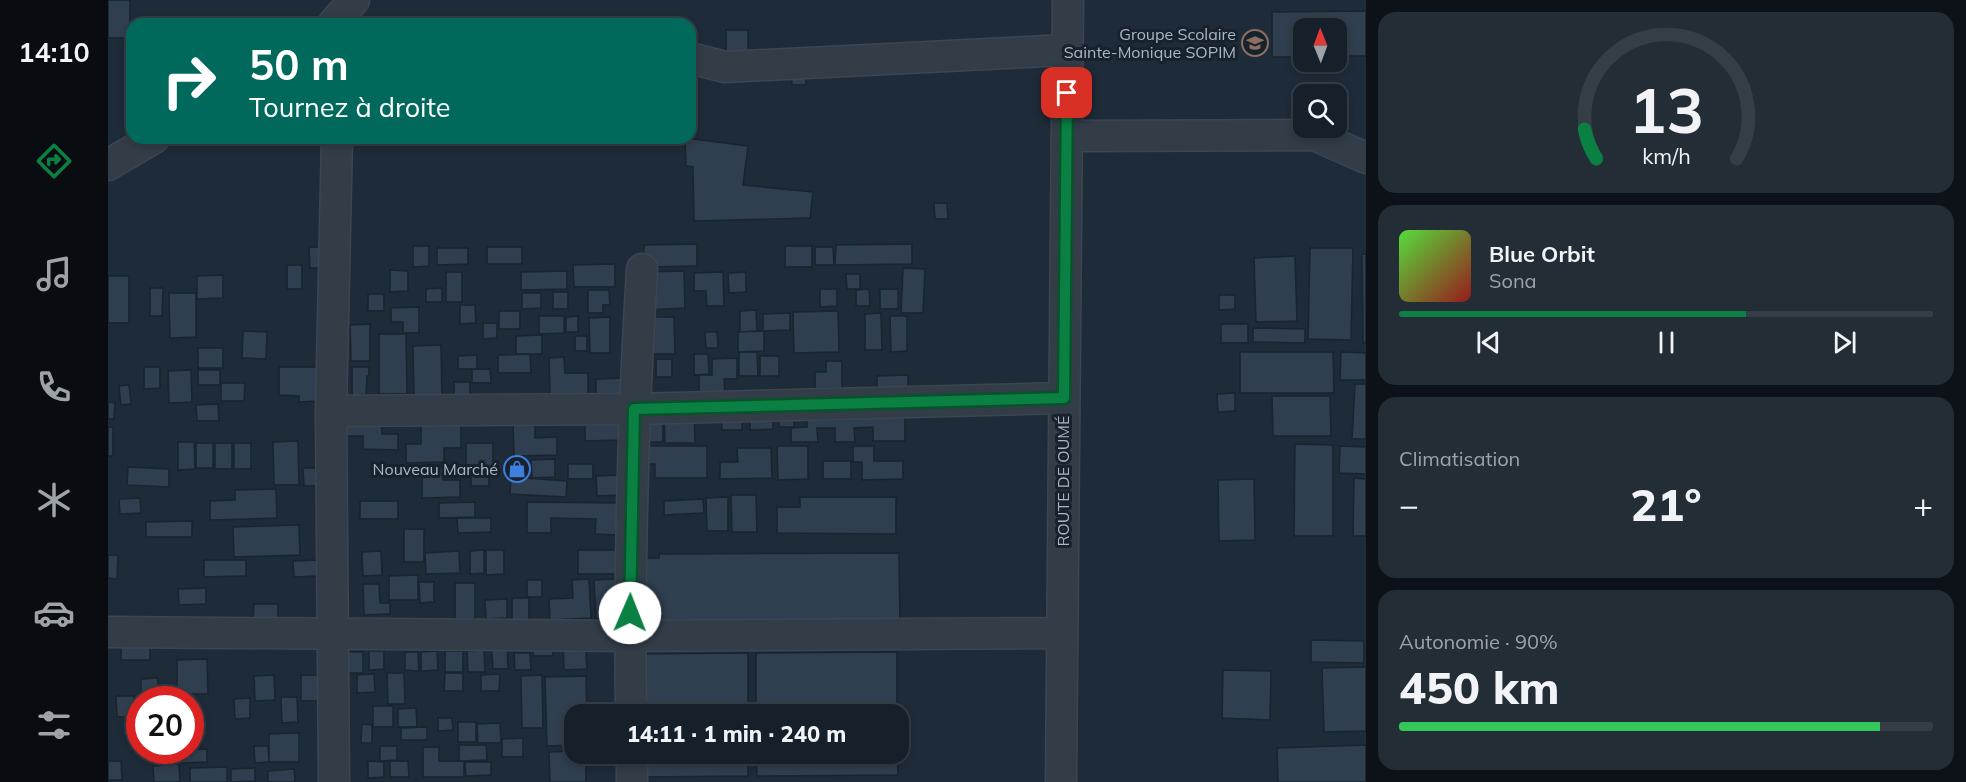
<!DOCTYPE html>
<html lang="fr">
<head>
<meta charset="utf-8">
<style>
	body { margin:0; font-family:Mulish,sans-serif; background:#232d36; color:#f1f3f6; height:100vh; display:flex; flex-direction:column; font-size:22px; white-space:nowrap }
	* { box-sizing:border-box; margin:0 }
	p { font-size:20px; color:#9ea3a8 }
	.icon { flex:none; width:33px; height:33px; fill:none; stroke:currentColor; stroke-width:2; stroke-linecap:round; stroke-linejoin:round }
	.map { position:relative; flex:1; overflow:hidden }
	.side { display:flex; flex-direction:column; gap:12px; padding:12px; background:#0c1217; width:600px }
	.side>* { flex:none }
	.hud { position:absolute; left:18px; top:18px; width:570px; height:126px; border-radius:18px; box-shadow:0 3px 9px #0003,0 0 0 2px #353e47; background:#00695c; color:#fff; overflow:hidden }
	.needle { width:39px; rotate:359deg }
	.buttons { position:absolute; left:1185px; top:18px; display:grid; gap:12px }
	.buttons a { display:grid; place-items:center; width:54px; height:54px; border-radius:12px; background:#16202a; box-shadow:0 3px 9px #0003,0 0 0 2px #353e47; font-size:30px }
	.speed { position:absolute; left:18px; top:686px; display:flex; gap:12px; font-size:30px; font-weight:700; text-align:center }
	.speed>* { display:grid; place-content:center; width:78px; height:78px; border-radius:50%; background:#16202a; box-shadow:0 3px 9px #0003,0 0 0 2px #353e47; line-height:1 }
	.speed .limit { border:9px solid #d22; background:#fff; color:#111 }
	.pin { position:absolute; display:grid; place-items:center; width:51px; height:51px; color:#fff; margin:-26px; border-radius:12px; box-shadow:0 3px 9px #0006 }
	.me { position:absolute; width:66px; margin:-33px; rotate:1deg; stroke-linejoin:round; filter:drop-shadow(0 0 4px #0008) }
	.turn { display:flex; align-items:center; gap:21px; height:126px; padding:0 24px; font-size:27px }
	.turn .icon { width:78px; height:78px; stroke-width:2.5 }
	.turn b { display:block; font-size:42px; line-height:51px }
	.big { font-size:45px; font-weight:800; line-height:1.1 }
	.side .widget { flex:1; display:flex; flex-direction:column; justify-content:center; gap:9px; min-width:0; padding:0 21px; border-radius:18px; background:#232d36 }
	.side .dial { align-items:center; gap:0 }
	.dial svg { height:156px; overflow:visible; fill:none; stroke:#353e47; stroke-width:7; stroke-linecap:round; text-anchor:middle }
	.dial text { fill:#f1f3f6; stroke:none }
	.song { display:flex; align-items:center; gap:18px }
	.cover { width:72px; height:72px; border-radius:9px; background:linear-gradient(135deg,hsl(110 70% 55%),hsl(0 70% 35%)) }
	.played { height:6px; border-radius:3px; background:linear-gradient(90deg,#0b8043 65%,#353e47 65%) }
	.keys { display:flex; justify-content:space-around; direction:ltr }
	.heat { display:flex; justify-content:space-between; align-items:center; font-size:33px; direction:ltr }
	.charge { height:9px; border-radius:4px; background:linear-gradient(90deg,#34c759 90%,#353e47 0) }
	.trip { position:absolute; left:456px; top:704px; width:345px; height:60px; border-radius:18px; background:#16202a; box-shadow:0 3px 9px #0003,0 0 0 2px #353e47; font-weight:800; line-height:60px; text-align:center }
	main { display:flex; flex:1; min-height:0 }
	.tab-bar { display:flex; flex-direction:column; width:108px; justify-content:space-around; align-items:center; background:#090d11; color:#9ea3a8 }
	.tab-bar .icon { width:42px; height:42px }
	.tab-bar .active { color:#0b8043 }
	.tab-bar b { font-size:27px; color:#f1f3f6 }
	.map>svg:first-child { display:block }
</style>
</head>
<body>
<main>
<nav class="tab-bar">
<b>14:10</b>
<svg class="icon active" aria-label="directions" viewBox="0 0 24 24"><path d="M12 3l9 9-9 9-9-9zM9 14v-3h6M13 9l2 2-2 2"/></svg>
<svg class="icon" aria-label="music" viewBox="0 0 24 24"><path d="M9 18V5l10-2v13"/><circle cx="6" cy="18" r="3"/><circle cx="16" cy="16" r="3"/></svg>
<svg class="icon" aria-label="phone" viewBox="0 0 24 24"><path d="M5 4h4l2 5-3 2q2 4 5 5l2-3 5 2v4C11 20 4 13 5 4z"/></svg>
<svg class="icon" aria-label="climate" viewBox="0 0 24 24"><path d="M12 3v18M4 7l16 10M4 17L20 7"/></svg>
<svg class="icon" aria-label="car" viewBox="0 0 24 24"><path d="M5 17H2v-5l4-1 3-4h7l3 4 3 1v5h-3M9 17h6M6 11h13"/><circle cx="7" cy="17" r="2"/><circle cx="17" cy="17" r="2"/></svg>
<svg class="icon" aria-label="filters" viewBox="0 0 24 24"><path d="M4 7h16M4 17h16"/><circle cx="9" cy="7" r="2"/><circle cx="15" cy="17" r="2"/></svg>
</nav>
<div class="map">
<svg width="1258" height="782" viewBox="0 0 1258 782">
	<rect width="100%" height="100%" fill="#1e2b38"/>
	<path fill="#2f3f4f" stroke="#19242f" stroke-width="1.5" d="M0,0h22v38h-22z
		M1258,11v45h-30v-28h-32v29h-32v-45z
		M618,30h22v25h-22z
		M683,73h15v12h-14z
		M577,138l63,8 -5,39 70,7 -3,26 -116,3 -1,-54 -7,-1z
		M826,203h13l1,16h-13z
		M589,244v22l-53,1v-22z
		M804,244v20l-77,1 1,-20z
		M305,246h16v20l-16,1z
		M677,246h27v21h-27z
		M201,247h15l1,21h-15z
		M379,247h35v17h-35z
		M707,247h18l1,18h-19z
		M329,248h31v16l-31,1z
		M1202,248h43l-2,92 -43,-1z
		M1254,254h4v89h-3z
		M1187,256l2,65 -41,1 -2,-64z
		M507,264v23h-41l-1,-22z
		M179,265h15v24h-15z
		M795,268l22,1 -2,44h-22z
		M282,270l18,1v20l-18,1z
		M459,271v18l-46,1v-18z
		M576,271l1,37 -39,2 -2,-38z
		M338,272h16v30h-16z
		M615,272l1,34h-17l-1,-15h-12v-18z
		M638,272v20l-17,1 -1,-20z
		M738,274h14v15h-13z
		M115,275v23l-26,1v-23z
		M0,276h21v47h-21z
		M42,288h13l-1,28h-12z
		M334,288v14h-16v-13z
		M712,289h17v17l-17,1z
		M761,289l1,17h-14v-16z
		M772,289h18v20h-18z
		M480,290h21l1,15h-7v8h-15z
		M445,292h15v17h-15z
		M61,293h27v44l-26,1z
		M414,293h19v15l-19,1z
		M260,294h16v17h-16z
		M1111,295h16v14l-16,1z
		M352,305h15l1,18 -16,1z
		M311,307v26h-16v-11h-12v-14z
		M648,310l1,21 -17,1v-21z
		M391,311h21v18h-21z
		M730,311l1,41 -45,1 -1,-41z
		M682,313v17l-27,1v-17z
		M773,313l1,37h-17v-36z
		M431,316h25v17l-25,1z
		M470,316v16h-12v-15z
		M782,316h17v35l-16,1z
		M502,317v36h-20l-1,-35z
		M538,317h28l1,37h-29z
		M375,323h14v15l-14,1z
		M262,324v37h-19l-1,-36z
		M1113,324h27v19h-27z
		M1145,328l52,1v14l-52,-1z
		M135,331l24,1 -1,27 -24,-1z
		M656,331v20l-26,1v-20z
		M597,332h12l1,16h-12z
		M271,334h27l1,60h-28z
		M434,335v19h-26v-18z
		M467,336h12v15h-12z
		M333,345l1,52h-28l-1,-51z
		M90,348h25v20h-25z
		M631,352h18l1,24h-19z
		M1132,352h93l1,41h-94z
		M1233,352l25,1v27h-26z
		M422,354l1,19h-33v-18z
		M586,354h14l1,20 -15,1z
		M369,355v14h-19v-13z
		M652,356h19v20h-19z
		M456,357l1,16h23v21h-38l-1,-36z
		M629,358v21h-13l1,14h-26v-18h13v-16z
		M548,359h16v18h-16z
		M718,361h16v31l-27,1v-21h11z
		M36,367h16v21l-16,1z
		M171,367h41v34l-21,1v-6l-20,-1z
		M244,367h17v9h-2l-1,19h-7v2l-7,-2z
		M364,369h18l1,14h-19z
		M83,370l1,32 -23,1 -1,-32z
		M90,370h22v15h-22z
		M800,375v21h-31v-20z
		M519,378v17l-31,1v-17z
		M346,382h16v14h-16z
		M113,383h24l-1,18h-23z
		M1247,384h11v55h-14z
		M21,385l2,19 -10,1 -2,-19z
		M1127,393v18l-17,1 -1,-18z
		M1164,396h58l1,40h-58z
		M0,402l7,1 -1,16h-6z
		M110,404l1,17h-22l-1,-16z
		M665,410v19l-23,1v-19z
		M613,411h21v19h-20z
		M671,411h15v16h-15z
		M797,412v29h-32v-14l-19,1 1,14h-20v-14h-18l1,14h-27v-14l16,-1v-14z
		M530,414h25v28h-25z
		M556,414h30l1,29h-30z
		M238,418h35l1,16h16v16l-35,-1v-13h-17z
		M353,418v30h-17v14l-38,1v-19h15v-25z
		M427,419v19l22,-1v18l-43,1 -1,-36z
		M477,420l35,3 1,17 -36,1z
		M0,427h5v29h-5z
		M190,441l1,44h-25l-1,-43z
		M70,442h16l1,27 -17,1z
		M88,443h17v25h-17z
		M107,443h17v26h-17z
		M126,443h17v26h-17z
		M358,443h27v27h-27z
		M1187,444l38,1v91h-39z
		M528,446h71v32h-52v-14h-19z
		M669,446h31v33l-30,1z
		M745,446h21v15h29v18l-41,1v-18h-9z
		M1232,446l26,1v27l-27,-1z
		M629,448h34l1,30 -52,1v-17h18z
		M447,459v18l-23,1 -1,-18z
		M715,461h28v18h-28z
		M460,464h25v15h-25z
		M20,467l41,2v18l-42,-2z
		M314,467h21v13h17v17l-38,1z
		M195,468h15l1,18h-15z
		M363,470h18v16h-18z
		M511,475l1,20 -23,1 -1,-20z
		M403,477l56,4 -1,16 -56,-3z
		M1246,478l12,1v57h-13z
		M1146,479l1,61 -36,1 -1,-61z
		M168,489l1,29 -67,2v-19l25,-1v-10z
		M623,495h25l1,37h-25z
		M620,497v34h-21l-1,-33z
		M692,497h96v37l-119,-1v-26h23z
		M32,498l1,15 -21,1 -1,-15z
		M595,499l1,14 -40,2v-14z
		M252,501h38v18h-38z
		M367,502v15l-36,1v-15z
		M419,502l92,1 -1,32 -23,-1 1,-15 -45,-1v15h-24z
		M349,518h34v14l-33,1z
		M84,521v16h-46v-15z
		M191,525l1,30 -66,2 -1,-30z
		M296,529h20v33h-20z
		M376,550v23l-14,1v-23z
		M378,550h18v24l-18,1z
		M470,550h39v24h-39z
		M273,551l1,24 -19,1 -1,-24z
		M351,551l1,22 -34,1 -1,-21z
		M791,553l1,73 -263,1 -1,-69h23v-4z
		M0,555h10l-1,24 -9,-1z
		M96,560h42v16l-42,1z
		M210,560l1,16 -25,1 -1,-16z
		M310,575v25h-29v-24z
		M481,579l2,39 -41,2 -1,-21 24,-1 -1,-18z
		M508,579l2,38 -22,2 -2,-39z
		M419,580h15v17h-15z
		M311,582h15v20l-14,1z
		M347,583h20v36h-20z
		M255,584h16l1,19h10v11l-26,1z
		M98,588v16l-27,1 -1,-16z
		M404,598h17v22h-17z
		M399,599v19l-21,1 -1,-19z
		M146,604h24v18l-25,-1z
		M425,638h19l1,18h-20z
		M477,639l2,30 -23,1 -1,-30z
		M1203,640l53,1v22l-53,-1z
		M399,641l1,28h-15l-2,-27z
		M42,642v18h-29v-17z
		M376,650l1,22h-17l-1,-21z
		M261,651h15v18l-15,1z
		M329,651l1,19 -17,1v-19z
		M337,651h18v21h-18z
		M238,652h17v21h-17z
		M297,652h13l1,19 -14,-1z
		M789,652v62h-141v-61z
		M406,653h16l1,17h-16z
		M640,653v61h-111v-60z
		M99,659l1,35h-31v-34z
		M1258,667v64l-42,1 -2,-64z
		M1115,670l48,1 -1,49 -48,-2z
		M279,673h17l1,31h-17z
		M337,673h18v18h-19z
		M266,674l1,18 -18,1v-18z
		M392,674l-1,17h-18v-16z
		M166,675l1,25 -20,1 -1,-25z
		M193,675h17v26h-17z
		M434,675l1,53h-21l-1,-52z
		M478,676l1,38h-13v31l-27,1 -2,-69z
		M50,678v20h-17v-19z
		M8,696h18v21h-17z
		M173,697h16l1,25 -16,1z
		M142,698v20l-15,1 -1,-20z
		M265,706h20v21h-20z
		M308,708l1,19h-19v-18z
		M330,718h14l1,12 -15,1z
		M350,722h18v20h-18z
		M392,723l1,20h-23l-1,-19z
		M254,724l10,1v18h-11z
		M319,727v13h-26v-12z
		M191,733v29h-30v-28z
		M415,738v19h-21v-18z
		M351,745h27l1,15 -28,1z
		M1258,745v37h-88l-1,-34z
		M146,746h14l1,16 -14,1z
		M272,746h17v14l-17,1z
		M315,747h16v14h25v16h-41z
		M99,749v13l-25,1v-13z
		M466,751v2h12v29h-36l-1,-30z
		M530,753h110v23l-110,1z
		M648,753h141l1,22 -141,1z
		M0,761h13l1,19h-14z
		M260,761l16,1v15l-16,1z
		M282,761h18l1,16h-19z
		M357,762h26v13l-25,1z
		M71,764l1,18h-26l-1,-16z
		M119,767v15h-37v-14z
		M147,768v13l-24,1v-13z
		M186,769l1,13h-27v-11z"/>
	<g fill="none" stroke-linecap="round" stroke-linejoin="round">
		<defs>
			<path id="minor" d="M225,24l21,-24
				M582,58l35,9 342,-17
				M959,136l247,-1 52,23
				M0,165l46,-27
				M223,411l303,-2 430,-11
				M0,632l522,4 432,-3
				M523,714c-2,-149 2,-297 11,-445
				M524,753v29
				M226,782l-3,-371 6,-273
				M953,782l7,-782"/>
		</defs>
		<use href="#minor" stroke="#3b4652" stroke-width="33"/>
		<use href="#minor" stroke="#323d48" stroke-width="30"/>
	</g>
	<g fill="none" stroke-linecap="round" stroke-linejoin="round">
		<defs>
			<path id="route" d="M522,613l4,-204 430,-11 3,-305"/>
		</defs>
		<use href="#route" stroke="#07532c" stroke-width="15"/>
		<use href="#route" stroke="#0b8043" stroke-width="10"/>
	</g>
	<defs>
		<symbol id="school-ring" viewBox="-11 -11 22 22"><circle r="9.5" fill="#17222d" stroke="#8d6e63" stroke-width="1.5"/><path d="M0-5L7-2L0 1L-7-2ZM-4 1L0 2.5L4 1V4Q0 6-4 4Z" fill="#8d6e63"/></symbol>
		<symbol id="shop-ring" viewBox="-11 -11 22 22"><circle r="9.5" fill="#17222d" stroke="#3f7fe0" stroke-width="1.5"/><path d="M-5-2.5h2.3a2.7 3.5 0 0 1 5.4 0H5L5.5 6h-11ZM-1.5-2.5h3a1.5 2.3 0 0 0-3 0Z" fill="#3f7fe0"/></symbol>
	</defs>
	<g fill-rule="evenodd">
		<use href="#school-ring" x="1132" y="28" width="30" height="30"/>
		<use href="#shop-ring" x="394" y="454" width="30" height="30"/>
	</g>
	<g text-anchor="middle" stroke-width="6" stroke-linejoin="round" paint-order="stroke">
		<g font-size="16" fill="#abb7c6" stroke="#17222d" text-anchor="end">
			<text x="1128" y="40">Groupe Scolaire<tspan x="1128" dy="18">Sainte-Monique SOPIM</tspan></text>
			<text x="390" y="475">Nouveau Marché</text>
		</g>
		<g font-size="16" fill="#abb7c6" stroke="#17222d">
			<text transform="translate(955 481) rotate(-90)" y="6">ROUTE DE OUMÉ</text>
		</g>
	</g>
</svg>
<div class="buttons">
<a><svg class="needle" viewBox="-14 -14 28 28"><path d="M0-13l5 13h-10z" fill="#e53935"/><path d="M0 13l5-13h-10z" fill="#9ea3a8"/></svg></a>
<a><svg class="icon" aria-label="search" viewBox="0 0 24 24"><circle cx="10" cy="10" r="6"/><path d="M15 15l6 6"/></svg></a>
</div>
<div class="speed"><div class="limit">20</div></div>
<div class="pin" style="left:959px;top:93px;background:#d93025"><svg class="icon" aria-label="arrive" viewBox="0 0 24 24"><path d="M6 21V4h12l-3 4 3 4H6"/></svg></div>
<svg class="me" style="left:522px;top:613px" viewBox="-20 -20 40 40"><circle r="19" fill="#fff"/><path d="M0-13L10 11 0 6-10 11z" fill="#0b8043"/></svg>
<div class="trip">14:11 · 1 min · 240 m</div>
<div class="hud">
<div class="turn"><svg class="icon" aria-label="right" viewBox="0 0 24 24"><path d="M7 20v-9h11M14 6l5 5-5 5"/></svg><div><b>50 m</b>Tournez à droite</div></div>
</div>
</div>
<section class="side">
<div class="widget dial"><svg viewBox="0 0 100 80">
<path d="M14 69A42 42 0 1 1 86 69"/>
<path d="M14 69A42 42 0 0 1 8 54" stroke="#0b8043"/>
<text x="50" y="56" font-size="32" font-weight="700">13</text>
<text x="50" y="72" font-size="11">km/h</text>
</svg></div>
<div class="widget">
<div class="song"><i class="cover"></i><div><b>Blue Orbit</b><p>Sona</p></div></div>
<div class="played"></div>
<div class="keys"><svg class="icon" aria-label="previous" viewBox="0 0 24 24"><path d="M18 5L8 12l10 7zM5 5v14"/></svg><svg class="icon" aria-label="pause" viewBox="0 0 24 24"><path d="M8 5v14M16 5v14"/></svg><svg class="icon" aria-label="next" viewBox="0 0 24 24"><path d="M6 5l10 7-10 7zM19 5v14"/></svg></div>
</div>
<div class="widget"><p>Climatisation</p>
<div class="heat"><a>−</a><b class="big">21°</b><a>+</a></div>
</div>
<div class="widget"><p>Autonomie · 90%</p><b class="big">450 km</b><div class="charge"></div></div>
</section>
</main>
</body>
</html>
